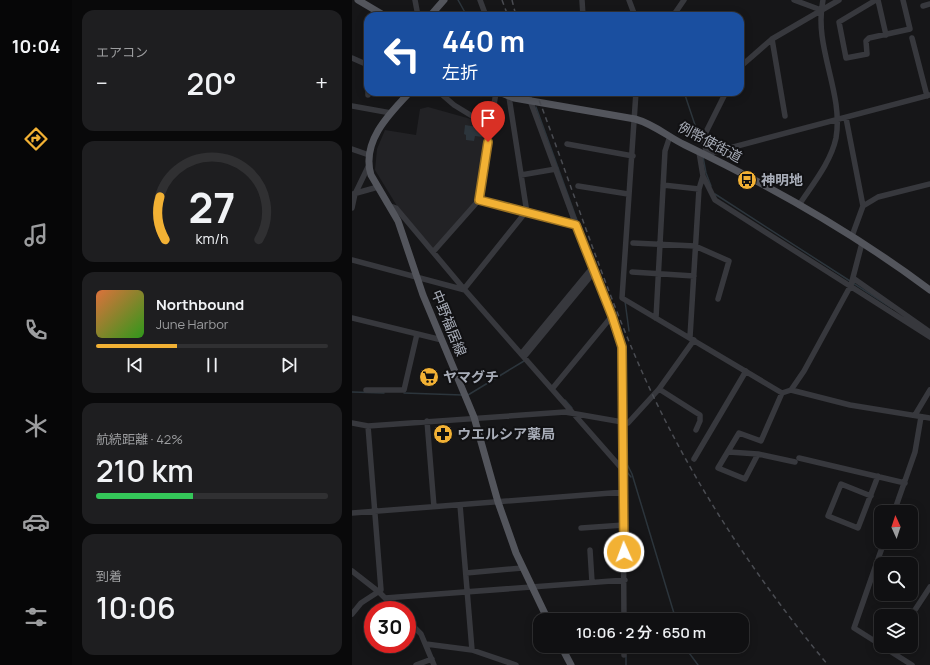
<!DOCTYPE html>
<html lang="ja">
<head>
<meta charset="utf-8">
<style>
	body { margin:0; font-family:Manrope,"Noto Sans JP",sans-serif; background:#1e1e20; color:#f1f3f6; height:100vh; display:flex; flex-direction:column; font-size:15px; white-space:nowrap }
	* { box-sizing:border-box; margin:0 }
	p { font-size:13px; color:#9c9d9f }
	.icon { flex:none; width:22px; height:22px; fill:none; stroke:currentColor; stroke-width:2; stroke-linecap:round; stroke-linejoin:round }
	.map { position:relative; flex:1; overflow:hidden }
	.panel { display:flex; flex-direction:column; gap:10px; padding:10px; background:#09090a; width:280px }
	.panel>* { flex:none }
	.top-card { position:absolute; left:12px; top:12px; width:380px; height:84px; border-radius:12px; box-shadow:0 2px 10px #0003,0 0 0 1px #303032; background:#1a4fa0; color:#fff; overflow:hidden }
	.needle { width:26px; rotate:357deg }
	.fabs { position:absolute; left:522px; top:505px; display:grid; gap:8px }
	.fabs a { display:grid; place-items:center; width:44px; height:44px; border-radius:8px; background:#101012; box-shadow:0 2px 10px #0003,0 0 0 1px #303032; font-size:20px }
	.speed { position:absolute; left:12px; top:601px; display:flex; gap:8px; font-size:20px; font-weight:700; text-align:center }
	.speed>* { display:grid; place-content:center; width:52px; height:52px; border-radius:50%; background:#101012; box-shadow:0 2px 10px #0003,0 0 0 1px #303032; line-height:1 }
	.speed .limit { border:6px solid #d22; background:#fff; color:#111 }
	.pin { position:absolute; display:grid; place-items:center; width:34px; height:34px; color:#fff; margin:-41px -17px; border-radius:50% 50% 50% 0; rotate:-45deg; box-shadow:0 0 4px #0007 }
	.pin .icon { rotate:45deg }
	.me { position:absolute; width:44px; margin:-22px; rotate:358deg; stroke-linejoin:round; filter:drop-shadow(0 0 3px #0008) }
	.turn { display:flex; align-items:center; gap:14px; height:84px; padding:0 12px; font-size:18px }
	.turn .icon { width:52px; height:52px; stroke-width:2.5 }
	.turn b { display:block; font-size:28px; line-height:34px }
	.big { font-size:30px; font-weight:600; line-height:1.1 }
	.panel .tile { flex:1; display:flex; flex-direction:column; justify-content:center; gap:6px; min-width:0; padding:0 14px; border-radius:12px; background:#1e1e20 }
	.panel .dial { align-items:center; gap:0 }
	.dial svg { height:104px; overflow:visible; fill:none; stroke:#303032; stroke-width:7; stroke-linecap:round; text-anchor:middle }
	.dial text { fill:#f1f3f6; stroke:none }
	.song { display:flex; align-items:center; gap:12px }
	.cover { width:48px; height:48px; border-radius:6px; background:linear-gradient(135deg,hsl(20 70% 55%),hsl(110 70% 35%)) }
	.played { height:4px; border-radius:2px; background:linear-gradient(90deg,#f2b134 35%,#303032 35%) }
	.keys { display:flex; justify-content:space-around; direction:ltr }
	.heat { display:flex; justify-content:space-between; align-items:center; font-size:22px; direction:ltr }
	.charge { height:6px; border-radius:3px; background:linear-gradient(90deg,#34c759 42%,#303032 0) }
	.trip { position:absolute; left:181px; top:613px; width:216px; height:40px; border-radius:12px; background:#101012; box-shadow:0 2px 10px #0003,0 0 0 1px #303032; font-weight:600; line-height:40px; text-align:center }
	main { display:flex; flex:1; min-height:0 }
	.tabs { display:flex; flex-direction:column; width:72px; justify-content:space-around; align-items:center; background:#060607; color:#9c9d9f }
	.tabs .icon { width:28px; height:28px }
	.tabs .active { color:#f2b134 }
	.tabs b { font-size:18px; color:#f1f3f6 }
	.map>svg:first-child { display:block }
</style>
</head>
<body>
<main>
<nav class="tabs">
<b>10:04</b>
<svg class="icon active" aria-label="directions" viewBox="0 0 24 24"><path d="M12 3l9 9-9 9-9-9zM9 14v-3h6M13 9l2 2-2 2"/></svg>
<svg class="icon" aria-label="music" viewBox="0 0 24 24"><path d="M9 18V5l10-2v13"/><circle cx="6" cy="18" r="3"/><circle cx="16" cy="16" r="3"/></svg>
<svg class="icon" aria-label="phone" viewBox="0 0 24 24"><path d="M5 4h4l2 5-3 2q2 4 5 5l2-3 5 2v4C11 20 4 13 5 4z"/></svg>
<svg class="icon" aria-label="climate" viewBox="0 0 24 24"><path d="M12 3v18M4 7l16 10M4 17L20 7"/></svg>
<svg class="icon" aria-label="car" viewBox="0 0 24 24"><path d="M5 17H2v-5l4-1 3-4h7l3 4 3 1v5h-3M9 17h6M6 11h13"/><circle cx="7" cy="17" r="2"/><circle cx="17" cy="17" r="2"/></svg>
<svg class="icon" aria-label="filters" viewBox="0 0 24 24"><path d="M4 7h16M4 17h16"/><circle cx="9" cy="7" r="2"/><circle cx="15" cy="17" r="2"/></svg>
</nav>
<section class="panel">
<div class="tile"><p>エアコン</p>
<div class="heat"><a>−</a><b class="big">20°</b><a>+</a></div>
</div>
<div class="tile dial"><svg viewBox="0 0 100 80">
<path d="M14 69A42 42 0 1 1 86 69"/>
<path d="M14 69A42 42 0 0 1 10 36" stroke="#f2b134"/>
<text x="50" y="56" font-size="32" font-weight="700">27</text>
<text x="50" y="72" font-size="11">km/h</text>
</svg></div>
<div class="tile">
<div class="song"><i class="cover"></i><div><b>Northbound</b><p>June Harbor</p></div></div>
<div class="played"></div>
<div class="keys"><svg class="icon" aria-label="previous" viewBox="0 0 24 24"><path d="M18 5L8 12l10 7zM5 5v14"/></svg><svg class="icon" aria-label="pause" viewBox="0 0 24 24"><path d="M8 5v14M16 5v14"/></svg><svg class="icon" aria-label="next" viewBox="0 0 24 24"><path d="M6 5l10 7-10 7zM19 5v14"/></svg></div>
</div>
<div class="tile"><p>航続距離 · 42%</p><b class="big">210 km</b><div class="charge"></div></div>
<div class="tile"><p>到着</p><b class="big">10:06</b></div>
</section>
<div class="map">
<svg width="578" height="665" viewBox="0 0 578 665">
	<rect width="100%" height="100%" fill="#161618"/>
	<path fill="#222225" d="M76,107l50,14 10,7 -11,71 -43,51 -37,-44 -22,-36 2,-21 8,-19 31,5 4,-26z"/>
	<path fill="#2c353c" d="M113,125l19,3 -1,9 -8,-1 -1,5 -8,-1v-5l-2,-1z"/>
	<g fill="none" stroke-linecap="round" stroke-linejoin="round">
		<path stroke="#2c353c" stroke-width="1.5" d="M106,0l9,16
			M332,92l17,51
			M184,107l58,160
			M351,157l3,16 5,13
			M363,194l135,87
			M501,283l39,25
			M273,301l4,30
			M271,336l3,19v65
			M0,392l32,1
			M52,393l58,2
			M116,395l56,-34
			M213,400l7,8
			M273,442l1,-18
			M273,460l7,14 44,146
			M275,472l4,5
			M332,646l14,19
			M274,665v-9"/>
		<path stroke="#37383d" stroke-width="5.5" d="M63,0l3,16
			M128,0l6,16
			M230,0l1,16
			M277,0l6,16
			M442,0l27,10
			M524,0l-37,22 7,36 21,-4 -1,-13 3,-3 41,-9 -7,-29
			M526,0l8,35
			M571,6l7,-2
			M321,16l11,-16
			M560,38l15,58
			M420,39l13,77
			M0,58l16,7
			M388,67l32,-28 67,-39
			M87,92l15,13 36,22
			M175,92l65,176 3,3 27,76 2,273
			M284,92l-14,206 160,95 9,-3 59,15 80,13
			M16,95v-3
			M157,97l18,116
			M0,106l39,7
			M494,118l17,88
			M215,144l66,12
			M0,149l17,6
			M352,154h3l-4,-16 23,-46
			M355,154l223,-59
			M169,175l35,-6
			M351,176l12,24 215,137
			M311,185l36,4
			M226,186l50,8
			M1,194l25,-7
			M127,200l97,25
			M447,205c13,-20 32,-43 37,-67 8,-46 -23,-91 -13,-138
			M38,206l6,2 68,81 159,181
			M0,208l3,-14 13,-27
			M500,236l11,-30 15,-9 52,-13
			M281,243l62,3 34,15 -11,38
			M81,252l46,-52 17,-108
			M0,260l113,30
			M280,272l62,4
			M501,278l77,54
			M112,289l61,-76
			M0,318l90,22
			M304,318l9,-167 5,-15
			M338,337l9,-148 4,-13 -4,-24
			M169,354l71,-86
			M172,357l71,-86
			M200,389l60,-73
			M307,389l41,26v6l-4,9
			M14,390h38l13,-56
			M439,390l13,-19 47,-86 11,-42
			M563,415l15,-25
			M75,421l7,86
			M0,423l16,3 197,-14 63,11 31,-34 35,-49
			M377,452l29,2 -13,25 -27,-11 21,-35 22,8 21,-48
			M406,454l37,8
			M447,458l106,25
			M342,459l52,-88
			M519,496l-30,-12 -13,32 30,12 20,-52
			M108,505l12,145
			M542,512l21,-60 6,-35
			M0,513l272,-21
			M229,528l43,-3
			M238,550l2,32
			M0,571l27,21 18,18
			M114,573l56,-5
			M33,598l240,-18
			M0,614l9,-11 20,-13 -13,-164
			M559,616l19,-29
			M55,620l14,14 13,31
			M74,644l46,6 44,15
			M529,645l-27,-17 30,-86
			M530,646l30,19
			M272,655v-9
			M64,665l16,-6"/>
		<path stroke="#53555c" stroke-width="7" d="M6,0l27,16
			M78,16l14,-16
			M58,92c-21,22 -49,50 -39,83l27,46 25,74 51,122 24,85 18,51 32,67
			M147,92l15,6 121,21c19,5 33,18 50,26 86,41 169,88 245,145
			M209,646l10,19"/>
		<path stroke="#4a4c52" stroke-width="1.5" stroke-dasharray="5 4" stroke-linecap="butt" d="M150,0l6,16
			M160,0l4,16
			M184,92c33,86 61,174 97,259 48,114 116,219 195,314"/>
	</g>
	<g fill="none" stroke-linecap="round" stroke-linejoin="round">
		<defs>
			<path id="route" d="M136,142l-9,58 97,25 36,91 10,31 2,205"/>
		</defs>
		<use href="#route" stroke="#9d7322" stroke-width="10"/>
		<use href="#route" stroke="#f2b134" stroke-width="7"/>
	</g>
	<defs>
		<symbol id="bus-disc" viewBox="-11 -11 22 22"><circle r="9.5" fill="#f2b134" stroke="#111113"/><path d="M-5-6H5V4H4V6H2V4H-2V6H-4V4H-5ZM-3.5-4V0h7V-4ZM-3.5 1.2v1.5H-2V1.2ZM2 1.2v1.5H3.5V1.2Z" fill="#111"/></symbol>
		<symbol id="supermarket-disc" viewBox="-11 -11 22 22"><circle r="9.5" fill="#f2b134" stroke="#111113"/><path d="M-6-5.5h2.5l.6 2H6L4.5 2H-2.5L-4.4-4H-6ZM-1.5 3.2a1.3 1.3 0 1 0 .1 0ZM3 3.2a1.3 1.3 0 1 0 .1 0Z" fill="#111"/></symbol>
		<symbol id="pharmacy-disc" viewBox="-11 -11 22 22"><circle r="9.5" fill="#f2b134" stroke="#111113"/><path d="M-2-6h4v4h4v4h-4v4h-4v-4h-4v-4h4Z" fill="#111"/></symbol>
	</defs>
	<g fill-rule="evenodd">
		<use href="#bus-disc" x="384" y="169" width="22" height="22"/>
		<use href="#supermarket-disc" x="66" y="366" width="22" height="22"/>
		<use href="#pharmacy-disc" x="80" y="423" width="22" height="22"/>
	</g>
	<g text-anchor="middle" stroke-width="4" stroke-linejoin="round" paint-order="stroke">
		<g font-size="14" fill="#a8adb8" stroke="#111113">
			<text transform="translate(358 142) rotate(28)" y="5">例幣使街道</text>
			<text transform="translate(97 323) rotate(68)" y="5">中野福居線</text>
		</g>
		<g font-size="14" font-weight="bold" fill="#a8adb8" stroke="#111113" text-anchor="start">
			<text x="409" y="185">神明地</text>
			<text x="91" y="382">ヤマグチ</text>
			<text x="105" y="439">ウエルシア薬局</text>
		</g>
	</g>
</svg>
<div class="fabs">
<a><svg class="needle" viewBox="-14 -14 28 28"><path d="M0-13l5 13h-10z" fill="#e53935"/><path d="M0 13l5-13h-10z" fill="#9c9d9f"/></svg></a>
<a><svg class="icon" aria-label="search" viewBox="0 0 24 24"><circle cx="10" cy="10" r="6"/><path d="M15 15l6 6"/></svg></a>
<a><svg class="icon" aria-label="layers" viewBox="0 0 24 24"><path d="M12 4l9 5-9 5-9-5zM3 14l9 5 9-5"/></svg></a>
</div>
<div class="speed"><div class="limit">30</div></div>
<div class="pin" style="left:136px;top:142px;background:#d93025"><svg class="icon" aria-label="arrive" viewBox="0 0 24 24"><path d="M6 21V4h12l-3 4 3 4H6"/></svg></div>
<svg class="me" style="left:272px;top:552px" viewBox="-20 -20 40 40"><circle r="17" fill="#f2b134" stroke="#fff" stroke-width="3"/><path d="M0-11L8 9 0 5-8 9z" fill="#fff"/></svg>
<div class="trip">10:06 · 2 分 · 650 m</div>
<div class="top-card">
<div class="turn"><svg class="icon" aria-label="left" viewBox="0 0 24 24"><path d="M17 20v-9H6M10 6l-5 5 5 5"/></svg><div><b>440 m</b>左折</div></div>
</div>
</div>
</main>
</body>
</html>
